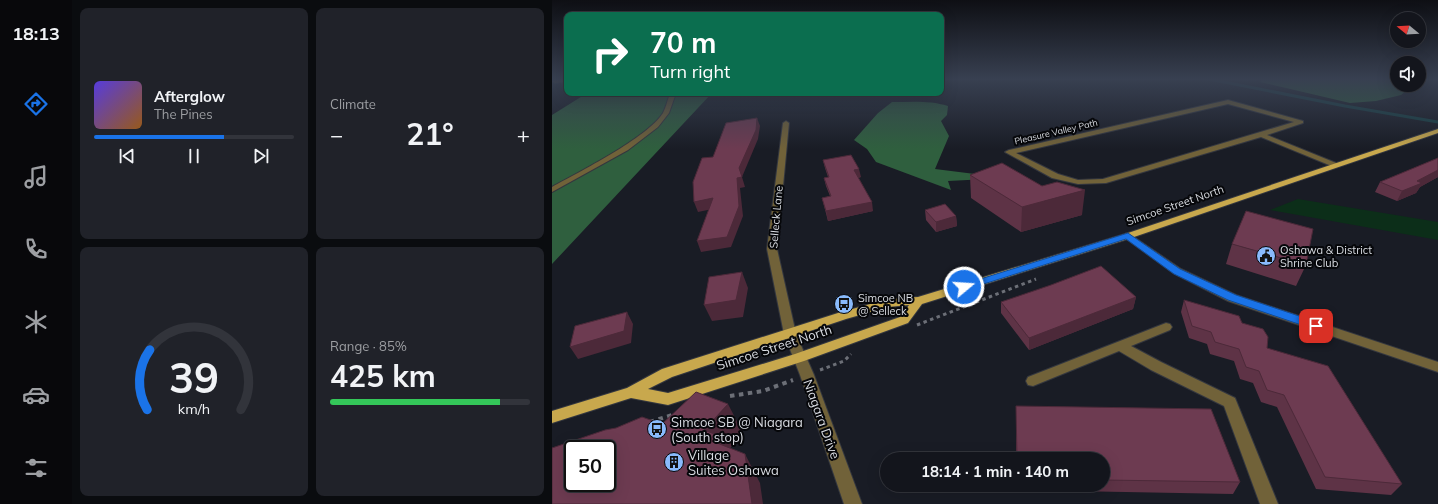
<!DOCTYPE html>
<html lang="en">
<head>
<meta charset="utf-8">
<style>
	body { margin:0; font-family:Mulish,sans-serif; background:#202229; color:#f1f3f6; height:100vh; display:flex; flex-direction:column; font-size:15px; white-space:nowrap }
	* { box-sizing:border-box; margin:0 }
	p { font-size:13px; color:#9d9fa3 }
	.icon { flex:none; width:22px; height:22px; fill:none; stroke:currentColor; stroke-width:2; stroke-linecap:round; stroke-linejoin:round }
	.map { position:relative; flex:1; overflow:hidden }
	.details { display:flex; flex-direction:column; gap:8px; padding:8px; background:#0a0c0f; width:480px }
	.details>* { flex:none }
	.hud { position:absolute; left:12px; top:12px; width:380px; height:84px; border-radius:8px; box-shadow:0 4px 16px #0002,0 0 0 1px #32343b; background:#0b6e4f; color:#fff; overflow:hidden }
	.needle { width:26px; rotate:288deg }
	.controls { position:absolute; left:838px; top:12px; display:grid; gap:8px }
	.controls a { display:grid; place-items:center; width:36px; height:36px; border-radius:50%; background:#13151c; box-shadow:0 4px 16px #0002,0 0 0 1px #32343b; font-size:20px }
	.speed { position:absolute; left:12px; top:440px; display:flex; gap:8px; font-size:20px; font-weight:700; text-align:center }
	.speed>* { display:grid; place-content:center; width:52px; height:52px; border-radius:50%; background:#13151c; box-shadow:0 4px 16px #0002,0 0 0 1px #32343b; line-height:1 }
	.speed .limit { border:2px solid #111; border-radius:6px; background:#fff; color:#111 }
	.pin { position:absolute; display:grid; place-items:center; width:34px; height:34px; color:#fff; margin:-17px; border-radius:8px; box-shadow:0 2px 6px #0006 }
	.me { position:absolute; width:44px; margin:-22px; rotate:72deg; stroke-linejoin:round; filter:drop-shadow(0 0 3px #0008) }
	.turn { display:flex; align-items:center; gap:14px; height:84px; padding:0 20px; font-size:18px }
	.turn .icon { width:52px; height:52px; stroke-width:2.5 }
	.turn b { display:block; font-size:28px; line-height:34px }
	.big { font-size:30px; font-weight:700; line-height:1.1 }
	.details .tile { flex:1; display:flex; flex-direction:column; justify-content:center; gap:6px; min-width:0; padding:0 14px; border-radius:8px; background:#202229 }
	.details .dial { align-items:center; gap:0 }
	.dial svg { height:104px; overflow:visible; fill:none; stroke:#32343b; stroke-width:7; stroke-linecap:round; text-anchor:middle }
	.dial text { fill:#f1f3f6; stroke:none }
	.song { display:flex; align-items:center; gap:12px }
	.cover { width:48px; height:48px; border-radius:6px; background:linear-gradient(135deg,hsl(250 70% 55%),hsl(30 70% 35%)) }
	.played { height:4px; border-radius:2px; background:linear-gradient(90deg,#1a73e8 65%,#32343b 65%) }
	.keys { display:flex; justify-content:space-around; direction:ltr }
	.heat { display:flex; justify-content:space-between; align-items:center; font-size:22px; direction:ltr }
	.charge { height:6px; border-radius:3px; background:linear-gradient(90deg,#34c759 85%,#32343b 0) }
	.details .tiles { flex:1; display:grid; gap:8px; grid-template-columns:repeat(2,1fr) }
	.trip { position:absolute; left:328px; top:452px; width:230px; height:40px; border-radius:20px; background:#13151c; box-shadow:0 4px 16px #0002,0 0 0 1px #32343b; font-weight:700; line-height:40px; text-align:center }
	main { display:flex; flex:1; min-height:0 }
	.tab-bar { display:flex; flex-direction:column; width:72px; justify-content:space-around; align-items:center; background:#08080b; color:#9d9fa3 }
	.tab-bar .icon { width:28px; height:28px }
	.tab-bar .on { color:#1a73e8 }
	.tab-bar b { font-size:18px; color:#f1f3f6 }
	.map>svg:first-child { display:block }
</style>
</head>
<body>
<main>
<nav class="tab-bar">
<b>18:13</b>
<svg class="icon on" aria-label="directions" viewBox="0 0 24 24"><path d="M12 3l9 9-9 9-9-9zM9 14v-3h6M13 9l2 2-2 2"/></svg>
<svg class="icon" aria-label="music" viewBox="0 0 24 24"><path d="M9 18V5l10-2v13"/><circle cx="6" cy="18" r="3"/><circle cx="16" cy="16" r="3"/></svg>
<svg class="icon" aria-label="phone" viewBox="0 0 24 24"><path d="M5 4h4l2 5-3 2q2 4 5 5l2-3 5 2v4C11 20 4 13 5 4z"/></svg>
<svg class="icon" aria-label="climate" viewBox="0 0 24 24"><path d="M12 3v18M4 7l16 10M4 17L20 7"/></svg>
<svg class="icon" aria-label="car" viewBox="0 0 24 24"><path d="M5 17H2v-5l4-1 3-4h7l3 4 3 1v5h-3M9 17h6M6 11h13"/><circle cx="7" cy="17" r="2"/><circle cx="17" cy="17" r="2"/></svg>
<svg class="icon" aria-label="filters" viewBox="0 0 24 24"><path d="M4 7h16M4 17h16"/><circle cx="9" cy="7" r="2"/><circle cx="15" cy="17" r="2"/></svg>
</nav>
<section class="details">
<div class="tiles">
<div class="tile">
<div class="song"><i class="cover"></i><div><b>Afterglow</b><p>The Pines</p></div></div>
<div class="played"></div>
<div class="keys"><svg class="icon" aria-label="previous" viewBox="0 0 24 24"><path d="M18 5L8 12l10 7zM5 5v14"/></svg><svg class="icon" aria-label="pause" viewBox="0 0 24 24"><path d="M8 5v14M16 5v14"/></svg><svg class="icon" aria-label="next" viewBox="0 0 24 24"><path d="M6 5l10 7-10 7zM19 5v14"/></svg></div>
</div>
<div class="tile"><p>Climate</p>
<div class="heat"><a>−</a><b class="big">21°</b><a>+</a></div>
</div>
<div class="tile dial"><svg viewBox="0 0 100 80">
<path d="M14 69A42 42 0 1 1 86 69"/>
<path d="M14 69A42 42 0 0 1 16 23" stroke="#1a73e8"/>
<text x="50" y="56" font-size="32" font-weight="700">39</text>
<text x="50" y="72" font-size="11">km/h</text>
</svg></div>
<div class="tile"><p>Range · 85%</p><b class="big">425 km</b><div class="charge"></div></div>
</div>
</section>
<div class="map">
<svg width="886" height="504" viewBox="0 0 886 504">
	<rect width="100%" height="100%" fill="#191c25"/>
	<path fill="#0c2e19" d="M746,199l140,23v18l-168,-30z"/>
	<path fill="#2f5f3e" d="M711,79h134v6h12v4l-8,6 -25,6 -26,2 -90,-21z
		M47,93h113l-160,171v-149l32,-20z
		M340,102c18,0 38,-2 56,4l-1,9 -6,6 8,15 -14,33 72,9 -59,3 3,9 -75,-28 -9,-13 -13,-9 24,-27z"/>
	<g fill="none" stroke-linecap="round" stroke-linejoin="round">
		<path stroke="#174044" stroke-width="3" d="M657,79l136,27 93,16"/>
		<defs>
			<path id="minor" d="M8,79h7v2l-12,2 -3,-2z
				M118,93h6l-7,20 -11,14 -30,23 -76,42v-5c27,-15 95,-49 111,-74 3,-6 5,-14 7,-20z
				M676,100l75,21v2l-36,12 74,30 -4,2h-3l-73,-30 -155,46 -28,1 -26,-6 -47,-26 4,-2zM676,104l66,18 -191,57 -25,1 -20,-6 -42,-21z
				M234,121l3,2 -12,126 19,85 18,41 48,129h-18l-44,-129 -16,-41 -17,-85 16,-126z
				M576,233l53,36 55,26 202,67v10l-210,-71 -55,-28 -48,-35 -2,-2 2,-2z
				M614,323l4,1 2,3 -2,3 -39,16 30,16 74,36 43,106h-18l-36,-98 -73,-36 -32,-19 -86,35 -5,-1 -2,-4 2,-4z"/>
			<path id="major" d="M886,129v4l-307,105 -209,66 -14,19 -104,38 -136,44 -37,-7 -79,25v-12l75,-23 35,-19 176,-56 50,-14 30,-2 207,-63zM357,305l-9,12 -105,37 -127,39 -20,-4 24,-12 174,-58 42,-12z"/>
		</defs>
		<use href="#minor" stroke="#34373f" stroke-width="2"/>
		<use href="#major" stroke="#34373f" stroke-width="2"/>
		<path stroke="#6c6f77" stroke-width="3" stroke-dasharray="3.5 3.5" stroke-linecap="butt" d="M365,325l119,-46
			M268,370l24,-9 7,-7"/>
		<path stroke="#6c6f77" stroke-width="4" stroke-dasharray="4.5 4.5" stroke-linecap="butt" d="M178,396l33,-5 30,-11
			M98,422l22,-7"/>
		<use href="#minor" fill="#716239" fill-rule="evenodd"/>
		<use href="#major" fill="#c8a84d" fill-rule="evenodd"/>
	</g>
	<path fill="#5e3346" d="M886,158v19l-18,10 -4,6 -19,8 -22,-9 5,-10z
		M271,160l38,17 -3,1 15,33 -45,10 -6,-23 8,-2 -4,-10 -2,-8 4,-1 -3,-9z
		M418,175l112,40 -61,17 -50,-34z
		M373,210l31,6 1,10 -21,6 -10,-12z
		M680,244l74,21 -10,21 -70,-22z
		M584,297l-3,12 -104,41 -28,-37v-11z
		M632,300l58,23 160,161 -11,11 -75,-6 -39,-82 -16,-5 -8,-19 -13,-4 -6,-18 -24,-7 -3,-10 -18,-6 -8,-26z
		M464,406l224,76 -7,12 -216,-4v-5h86v-26h-87z"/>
	<path fill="#4c2939" d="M205,118l3,8 -2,13 -16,38 3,10 -5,1 3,28 -12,31 -30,5 -4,-11 40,-63 2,-10z
		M307,169l2,8 -6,1 -1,-8z
		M886,170v7l-18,10 -4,6 -19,8 5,-10 15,-10z
		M533,190l-3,25 -61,17 1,-25z
		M161,198l4,10 -19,4 -4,-10z
		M320,202l1,9 -45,10 -2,-10z
		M404,216l1,10 -21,6v-10z
		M190,272l6,16 -5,29 -31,4 -8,-16z
		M584,297l-3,12 -104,41v-12z
		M75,312l6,12 -2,19 -53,16 -8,-12z
		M176,404l15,29 -16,19 1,18 -24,-40z
		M193,454l15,29 3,21h-11z"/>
	<path fill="#6d3b51" stroke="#4c2939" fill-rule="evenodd" d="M205,118l-1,12 -17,38 3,9 -5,1 2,28 -12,31 -30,4 16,-43 -19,4 -1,-20 9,-24 11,-1 13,-34z
		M299,155l8,14 -5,1 18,32 -46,9 -4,-13 9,-2 -7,-18 5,-1 -6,-17z
		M886,158v12l-21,11 5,2 -20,8 -22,-9z
		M450,163l40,23 15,-4 28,8 -63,17 -52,-32z
		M393,204l11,12 -20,6 -11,-12z
		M694,211l67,18 -7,36 -74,-21z
		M549,266l35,31 -107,41 -28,-36 50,-17z
		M190,272l-6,28 -32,5 5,-28z
		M632,300l55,16 3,7 21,6 5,8 -1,11 61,18 74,118 -77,-7 -41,-82 -17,-5 -8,-19 -13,-4 -7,-18 -24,-7 -4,-10 -19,-6z
		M75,312l-3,19 -54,16 5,-21z
		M144,392l32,12 -24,26 13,5 -5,6 33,13 7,50h-200v-56l53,-18 11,-2 26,-11 20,7zM21,449h34v34h-34z
		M464,406l195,3 29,73 -137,-2v-21h-86z"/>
	<linearGradient id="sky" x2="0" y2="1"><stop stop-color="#0e0f14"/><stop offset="0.53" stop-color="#384051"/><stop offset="1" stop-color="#384051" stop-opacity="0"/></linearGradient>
	<rect width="886" height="149" fill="url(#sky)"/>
	<path fill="#1a73e8" stroke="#114b97" d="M576,233l52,36 56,26 84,28 1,3 -1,3 -4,1 -88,-30 -54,-26 -48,-35 -158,50h-7l-2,-2 2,-2z"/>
	<defs>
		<symbol id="civic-disc" viewBox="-11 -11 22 22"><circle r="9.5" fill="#89bafc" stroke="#06070a"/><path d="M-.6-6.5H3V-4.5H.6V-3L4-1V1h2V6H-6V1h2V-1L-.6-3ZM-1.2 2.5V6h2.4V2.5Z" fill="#111"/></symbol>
		<symbol id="bus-disc" viewBox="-11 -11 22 22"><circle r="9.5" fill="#89bafc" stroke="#06070a"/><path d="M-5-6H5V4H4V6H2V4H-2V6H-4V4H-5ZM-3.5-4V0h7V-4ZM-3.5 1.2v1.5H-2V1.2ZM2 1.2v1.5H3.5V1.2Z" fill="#111"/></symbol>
		<symbol id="building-disc" viewBox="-11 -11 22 22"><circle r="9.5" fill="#89bafc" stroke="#06070a"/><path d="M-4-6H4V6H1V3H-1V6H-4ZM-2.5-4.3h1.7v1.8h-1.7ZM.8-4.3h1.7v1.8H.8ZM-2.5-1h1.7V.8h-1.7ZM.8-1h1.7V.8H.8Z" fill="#111"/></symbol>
	</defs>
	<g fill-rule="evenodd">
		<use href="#civic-disc" x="703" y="245" width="22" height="22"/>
		<use href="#bus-disc" x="281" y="293" width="22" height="22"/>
		<use href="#bus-disc" x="94" y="418" width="22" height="22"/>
		<use href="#building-disc" x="111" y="451" width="22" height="22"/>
	</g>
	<g text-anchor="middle" stroke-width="4" stroke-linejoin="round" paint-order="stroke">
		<g font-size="9" fill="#d9dce2" stroke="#06070a">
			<text transform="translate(504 132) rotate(-13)" y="3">Pleasure Valley Path</text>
		</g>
		<g font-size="11" fill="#d9dce2" stroke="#06070a">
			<text transform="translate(623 205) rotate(-19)" y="4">Simcoe Street North</text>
			<text transform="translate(224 217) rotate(-85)" y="4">Selleck Lane</text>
		</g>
		<g font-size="11" fill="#d9dce2" stroke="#06070a" text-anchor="start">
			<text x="728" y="254">Oshawa &amp; District<tspan x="728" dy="13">Shrine Club</tspan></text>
			<text x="306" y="302">Simcoe NB<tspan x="306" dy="13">@ Selleck</tspan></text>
		</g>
		<g font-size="13" fill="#d9dce2" stroke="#06070a">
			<text transform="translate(222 347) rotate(-18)" y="5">Simcoe Street North</text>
			<text transform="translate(270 419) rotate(70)" y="5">Niagara Drive</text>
		</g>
		<g font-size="13" fill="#d9dce2" stroke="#06070a" text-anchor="start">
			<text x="119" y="427">Simcoe SB @ Niagara<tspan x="119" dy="15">(South stop)</tspan></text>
			<text x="136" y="460">Village<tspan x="136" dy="15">Suites Oshawa</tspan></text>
		</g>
	</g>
</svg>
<div class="controls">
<a><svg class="needle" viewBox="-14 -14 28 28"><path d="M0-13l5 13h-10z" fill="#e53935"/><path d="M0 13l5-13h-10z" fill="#9d9fa3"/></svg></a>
<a><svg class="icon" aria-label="sound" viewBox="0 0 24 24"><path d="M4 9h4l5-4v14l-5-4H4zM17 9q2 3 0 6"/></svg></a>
</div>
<div class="speed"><div class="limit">50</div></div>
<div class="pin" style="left:764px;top:326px;background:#d93025"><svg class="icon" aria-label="arrive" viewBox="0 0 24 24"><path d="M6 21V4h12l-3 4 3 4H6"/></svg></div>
<svg class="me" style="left:412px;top:287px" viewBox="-20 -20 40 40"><circle r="17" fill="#1a73e8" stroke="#fff" stroke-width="3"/><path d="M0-11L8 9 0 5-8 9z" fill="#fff"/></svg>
<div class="trip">18:14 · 1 min · 140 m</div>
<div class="hud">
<div class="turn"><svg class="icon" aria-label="right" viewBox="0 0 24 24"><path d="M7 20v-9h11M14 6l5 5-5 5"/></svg><div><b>70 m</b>Turn right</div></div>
</div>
</div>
</main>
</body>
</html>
